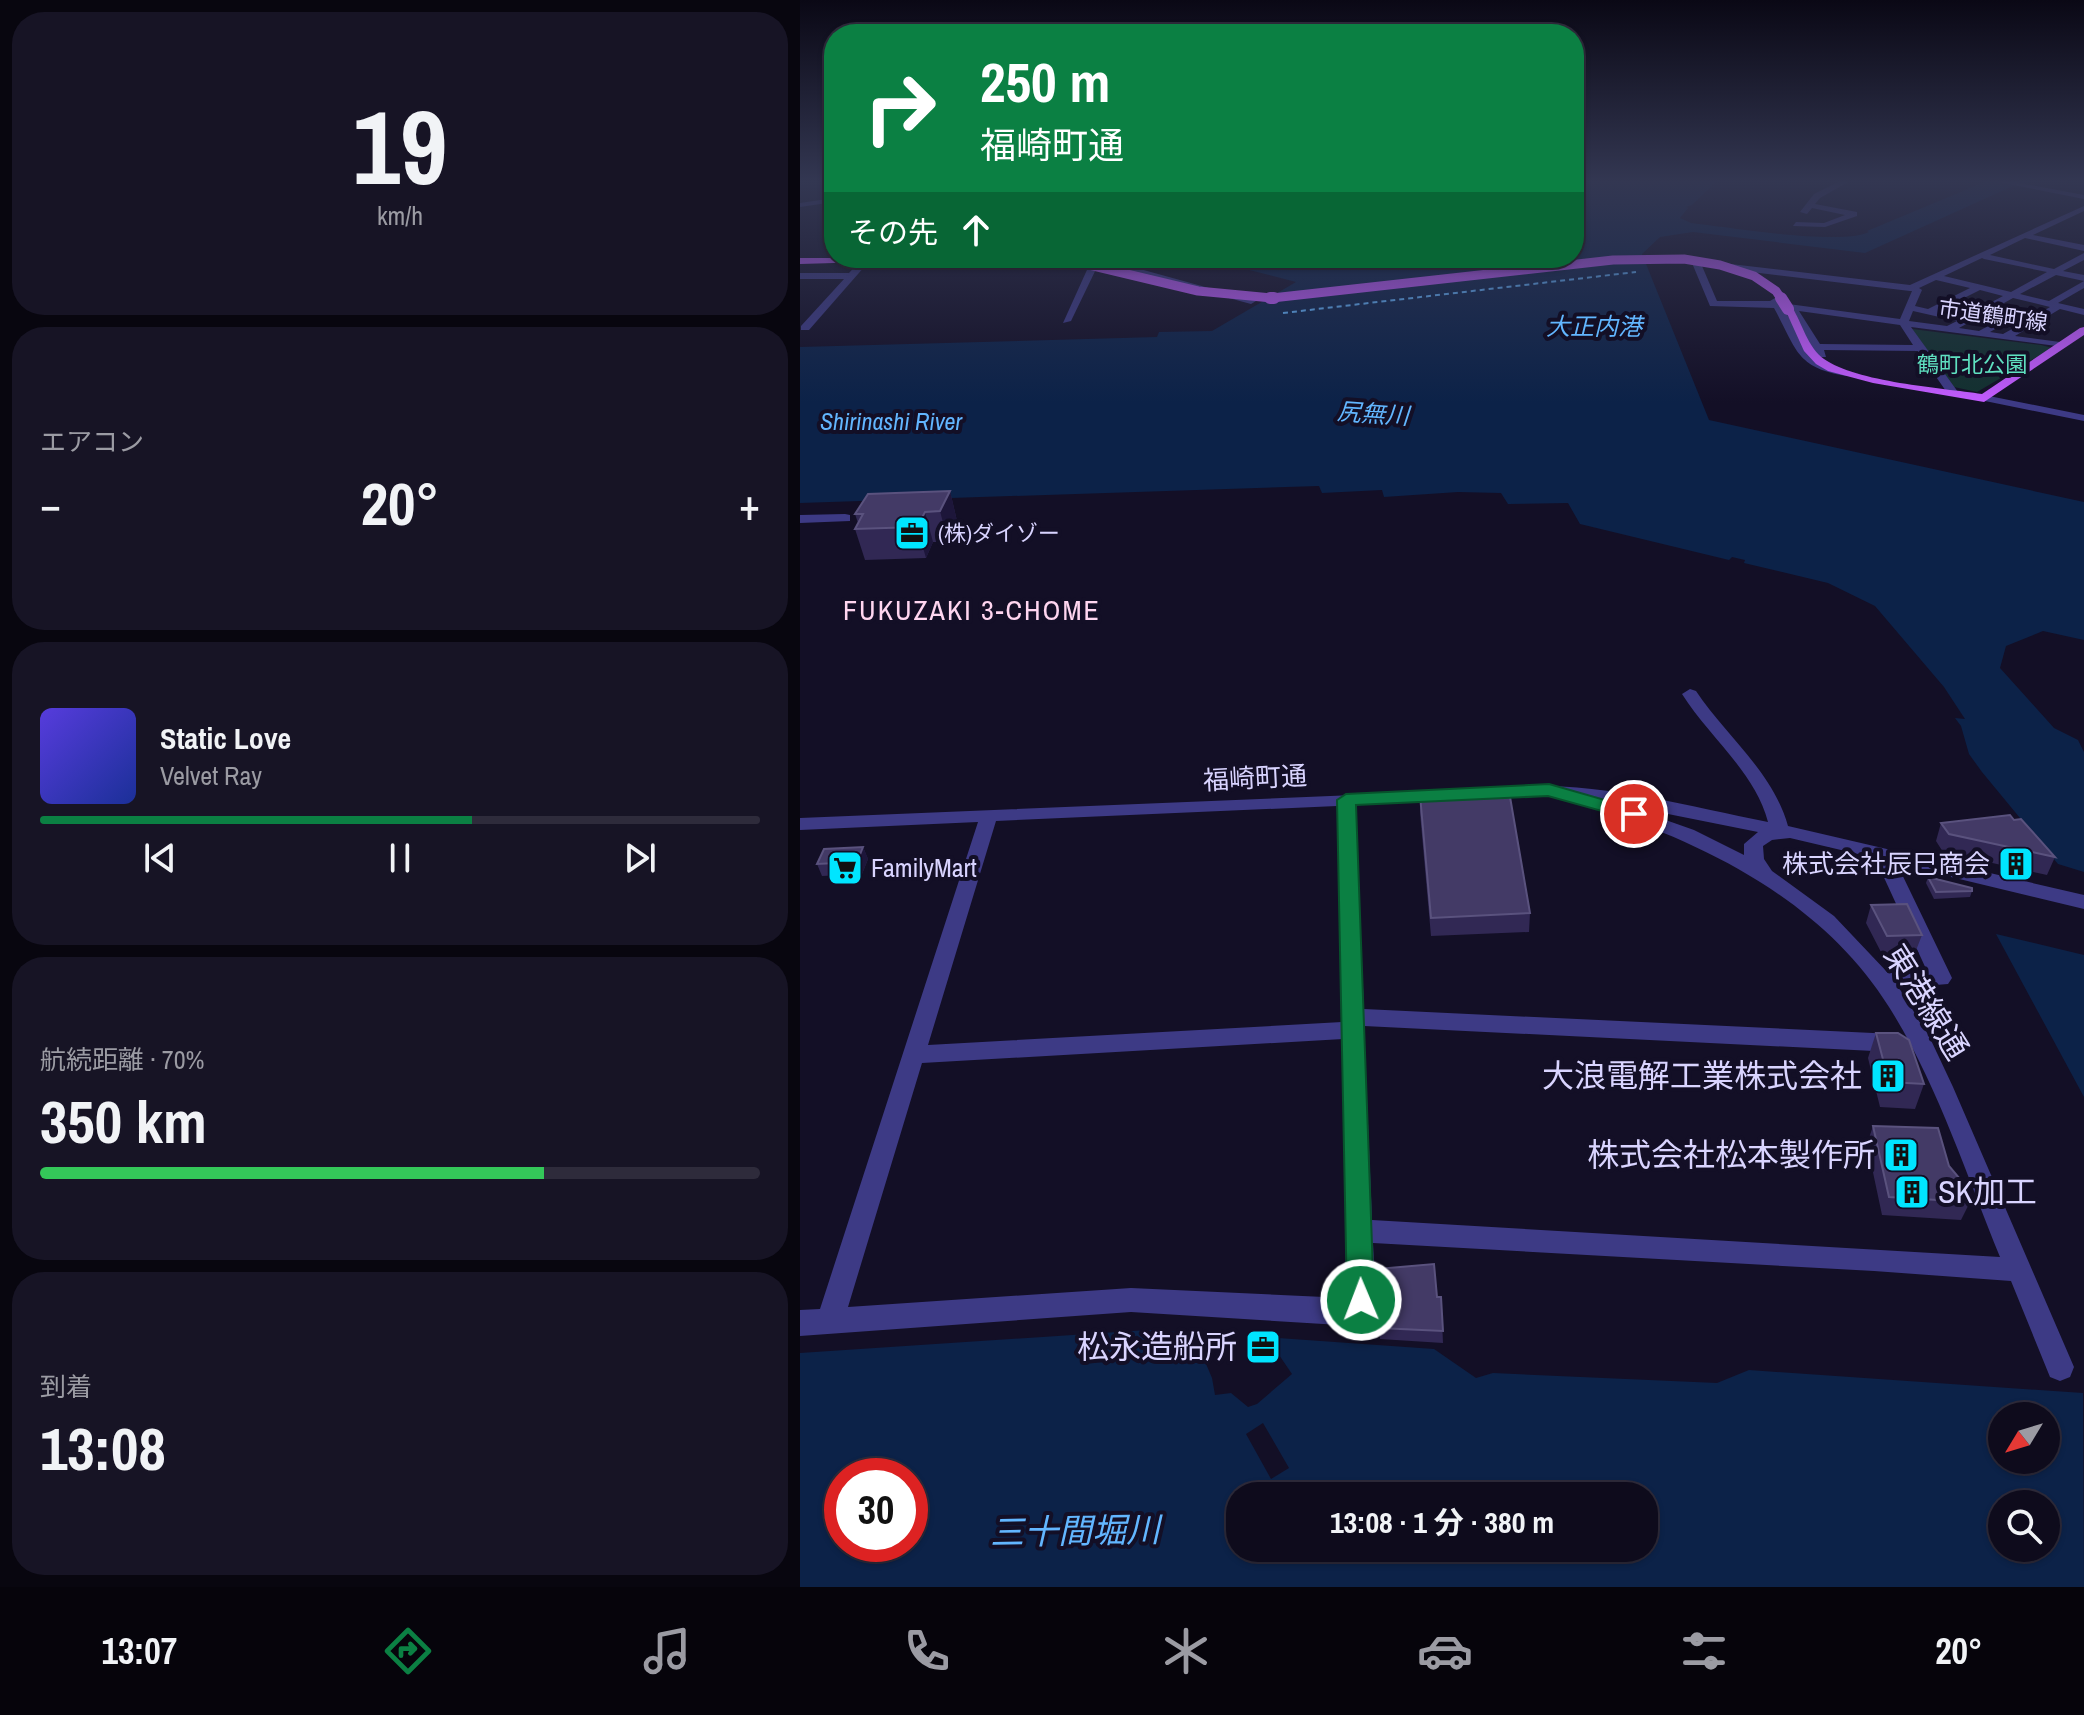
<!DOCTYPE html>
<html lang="ja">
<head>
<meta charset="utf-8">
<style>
	body { margin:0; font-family:"Archivo Narrow","Noto Sans JP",sans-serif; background:#171425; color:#f1f3f6; height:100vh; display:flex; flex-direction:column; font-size:30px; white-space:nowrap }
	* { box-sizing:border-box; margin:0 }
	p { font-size:26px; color:#9b9ba3 }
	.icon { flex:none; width:44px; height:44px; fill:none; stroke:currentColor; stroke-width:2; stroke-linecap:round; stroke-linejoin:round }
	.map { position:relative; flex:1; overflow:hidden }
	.drawer { display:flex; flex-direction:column; gap:12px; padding:12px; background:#08060f; width:800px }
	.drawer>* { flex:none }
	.guide { position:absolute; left:24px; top:24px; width:760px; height:244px; border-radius:32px; box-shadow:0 2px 6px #0004,0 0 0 2px #2e2b3b; background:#0b8043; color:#fff; overflow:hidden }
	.needle { width:52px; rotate:232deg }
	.buttons { position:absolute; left:1188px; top:1402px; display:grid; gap:16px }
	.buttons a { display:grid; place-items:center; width:72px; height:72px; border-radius:50%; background:#0e0b1c; box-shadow:0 2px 6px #0004,0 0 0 2px #2e2b3b; font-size:40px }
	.speed { position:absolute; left:24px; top:1458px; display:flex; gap:16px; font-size:40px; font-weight:700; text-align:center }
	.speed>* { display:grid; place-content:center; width:104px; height:104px; border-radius:50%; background:#0e0b1c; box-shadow:0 2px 6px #0004,0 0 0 2px #2e2b3b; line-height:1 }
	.speed .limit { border:12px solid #d22; background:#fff; color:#111 }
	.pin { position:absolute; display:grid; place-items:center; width:68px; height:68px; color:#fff; margin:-34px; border:4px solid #fff; border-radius:50%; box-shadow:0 2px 8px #0007 }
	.me { position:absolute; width:88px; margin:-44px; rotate:359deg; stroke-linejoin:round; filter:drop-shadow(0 0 6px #0008) }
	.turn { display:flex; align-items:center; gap:28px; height:168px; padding:0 24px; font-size:36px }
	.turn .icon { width:104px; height:104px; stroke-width:2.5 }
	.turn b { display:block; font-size:56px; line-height:68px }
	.then { display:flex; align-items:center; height:76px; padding:0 24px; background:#0003; gap:16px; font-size:30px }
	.big { font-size:60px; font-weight:700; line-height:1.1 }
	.drawer .widget { flex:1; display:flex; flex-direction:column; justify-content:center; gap:12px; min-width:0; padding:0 28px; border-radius:32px; background:#171425 }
	.drawer .dial { align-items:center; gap:0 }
	.dial b { font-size:104px; line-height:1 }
	.song { display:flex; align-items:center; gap:24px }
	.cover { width:96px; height:96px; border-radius:12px; background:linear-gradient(135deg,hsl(250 70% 55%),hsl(230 70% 35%)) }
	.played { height:8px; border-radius:4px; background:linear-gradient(90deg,#0b8043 60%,#2e2b3b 60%) }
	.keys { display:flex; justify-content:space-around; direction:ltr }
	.heat { display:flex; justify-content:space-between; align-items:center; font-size:44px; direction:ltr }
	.charge { height:12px; border-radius:6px; background:linear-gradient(90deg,#34c759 70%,#2e2b3b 0) }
	.trip { position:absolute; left:426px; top:1482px; width:432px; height:80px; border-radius:32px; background:#0e0b1c; box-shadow:0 2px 6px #0004,0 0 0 2px #2e2b3b; font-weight:700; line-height:80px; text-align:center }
	.tabs { display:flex; height:128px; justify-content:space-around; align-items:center; background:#06040b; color:#9b9ba3 }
	.tabs .icon { width:56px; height:56px }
	.tabs .current { color:#0b8043 }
	.tabs b { font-size:36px; color:#f1f3f6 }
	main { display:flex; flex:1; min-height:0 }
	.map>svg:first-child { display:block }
</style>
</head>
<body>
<main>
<section class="drawer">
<div class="widget dial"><b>19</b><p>km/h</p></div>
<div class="widget"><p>エアコン</p>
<div class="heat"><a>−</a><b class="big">20°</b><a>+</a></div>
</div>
<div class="widget">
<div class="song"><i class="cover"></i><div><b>Static Love</b><p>Velvet Ray</p></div></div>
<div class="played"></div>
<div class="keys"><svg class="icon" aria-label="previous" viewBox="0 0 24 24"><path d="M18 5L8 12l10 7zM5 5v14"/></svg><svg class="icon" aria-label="pause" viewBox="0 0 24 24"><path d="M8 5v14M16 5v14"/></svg><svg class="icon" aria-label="next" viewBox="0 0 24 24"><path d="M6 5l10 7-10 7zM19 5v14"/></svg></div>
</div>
<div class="widget"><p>航続距離 · 70%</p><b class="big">350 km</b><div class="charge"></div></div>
<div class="widget"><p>到着</p><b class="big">13:08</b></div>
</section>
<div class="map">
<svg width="1284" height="1587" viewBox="0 0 1284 1587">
	<rect width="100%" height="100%" fill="#130f26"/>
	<path fill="#12302f" d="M1112,329l129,16 11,3 -75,44 -23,-5z"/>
	<path fill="#0c2248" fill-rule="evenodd" d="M774,181h143l-25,24 -6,2 2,1 -8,10 11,5c38,4 149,23 178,9l-2,-1 120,-50h45l-19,5 -148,67 -172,-21 -33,5 -18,17 67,166 375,82v138l-41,-9 -37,15 -6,22 54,60 24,12 6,12v120l-26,-8 -76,-92 -13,-18 -8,-28 -6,-8 10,1 -21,-32 -69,-81 -47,-23 -84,-20 1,-3 -13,-3 -3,3 -149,-36 -12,-21 -60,1 -7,-11 -43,-1 -74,5 -2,-7 -60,3 -3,-7 -519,17v-156l357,-10 2,-5 53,-1 84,-49 -94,-24h372z
		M1196,934l88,21v142z
		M348,1330l45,3 19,45 3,17 16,-2 17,14 9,-3 35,-30 -17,-25 3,-11 156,11 42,29 17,-5 224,10 32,-13 334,23 1,194h-1284v-234zM1202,1416h44v44h-44zM42,1476h68v68h-68zM440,1496h404v52h-404zM1202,1504h44v44h-44z"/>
	<path fill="#130f26" d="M463,1423l26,45 -18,11 -25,-45z"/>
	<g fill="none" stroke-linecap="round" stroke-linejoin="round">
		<path stroke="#62b6ff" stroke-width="2" stroke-dasharray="5 4" stroke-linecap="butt" d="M483,313l353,-41"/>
		<path fill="#3d3a85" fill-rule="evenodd" d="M1040,181h10l-30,17 -5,6 42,8v4l-32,11 -32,-1 3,-4 28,1 21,-8 -33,-7 -5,6 -7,-2 14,-18z
			M1193,181h16l75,14v4z
			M34,198v4l-34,5v-4z
			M1284,206v5l-51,24 51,10v6l-59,-13 -35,17 64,14 30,-16v7l-21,11 21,4v6l-28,-6 -36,19 29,7 35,-20v7l-26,15 26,6v6l-24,-6 -45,27 45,6 5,3 -1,2 -153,-20 47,65 -6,3 -4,-1 -30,-43 -94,-1 2,7h-8l-29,-47 -5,-1 27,47 15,10 26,7 -5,3c-51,-8 -50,-26 -73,-68l-64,-2 -18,-43 4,-3 214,25zM1182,258l2,1 63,13 -36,20 -67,-16zM902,266l208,25h2l-12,28 -119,-16 -6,-5 -5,3h-53zM1136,280l34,8 -42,21 -13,-3 7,-16 -3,-2zM1180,290l23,6 -39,21 -26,-6zM1213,298l37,9 -22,13 -20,-5 -29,16 -20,-3zM999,311l101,14 13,20 -93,-1zM1113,311l44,10 -10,5 -38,-5zM1209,321l12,3 -18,10 -13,-2z
			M63,258h9l-63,72h-8v-4l43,-47h-44v-6h49z
			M76,258h160l-4,3 -153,2z
			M286,258h14l156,43 -5,3 -152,-41 -28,58 -8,2 28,-62z
			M1184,395l100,20v6l-104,-21v-4z
			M45,514l5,1v6l-50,2v-8z
			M890,689l6,2c30,45 77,81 92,135l296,69v14l-187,-45 55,114 -4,6 -49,4 30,48 24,51 121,280 -4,10 -10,4 -10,-4 -39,-96 -137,-10 -501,-28c1,37 14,75 -33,82l-209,-13 -331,24v-26l20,-1 158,-487 -178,8v-12l651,-27 3,4 -3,4 -6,2 -90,4 9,204 530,25 8,3 3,6 -3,6 -8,3 -530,-26 8,194 628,37c-34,-83 -63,-174 -111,-250 -64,-102 -174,-159 -284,-196l-3,-4 7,-5 -60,-6 -63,3 -9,-6c8,-9 23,-6 35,-7 87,-4 171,19 256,36 -13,-50 -59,-85 -86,-128zM823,805l135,27 -14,12v11l-50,-25zM537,806l5,216 -414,23 68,-224zM990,838l85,20 52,113 -39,2 -54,-57 -62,-45 -8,-12 -1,-13 9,-6zM543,1039l3,259 -215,-10 -283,19 74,-244z"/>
		<path fill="#c25bff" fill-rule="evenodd" d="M0,258h107l-5,3 -102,3z
			M984,307h8c10,16 16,41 32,52 32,23 118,29 158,35l98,-66 4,-1v8l-100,67 -111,-19 -45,-12 -12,-7 -12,-13z"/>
		<path stroke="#c25bff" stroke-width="9" d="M260,258l138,33 74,7 341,-38 71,-1 36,6 34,11 22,15 6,9"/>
		<path stroke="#c25bff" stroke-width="12" d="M470,298h4
			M981,298l7,11"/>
	</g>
	<path fill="#312854" d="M150,491l7,30 -9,21h-15l-7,16 -61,2 -10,-31 3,-6 -3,-9z
		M620,795l110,118 -1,19 -98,4 -11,-123z
		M1214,820l41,37 -8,18 -104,-23 -7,-11 5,-18z
		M63,847l5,12 -6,15 -40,2 -5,-12z
		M1128,877l44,14 -2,6 -36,2 -8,-16z
		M1071,905l51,30 -7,18 -33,1 -16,-31z
		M1076,1033l48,51 -9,25 -35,-2 -12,-49z
		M1073,1126l76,40 21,36 -9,18 -79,-5 -15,-71z
		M578,1269l59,28h4l2,46 -63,-4z"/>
	<path fill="#1d163a" d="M150,491l7,30 -9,21 -8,-31z
		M125,512l8,30 -7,16 -9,-31z
		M63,847l5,12 -6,15 -5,-12z"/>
	<path fill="#433a66" stroke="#5a527e" stroke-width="2" d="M150,491l-10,20 -15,1 -8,15 -62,2 8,-15h-8l13,-20z
		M709,791l21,122 -99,5 -11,-123z
		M1210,815l4,5 7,-1 34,38 -106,-23 -8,-11z
		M63,847l-6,15 -40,2 7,-15z
		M1128,877l44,11v3l-36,1z
		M1107,904l15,31 -35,1 -16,-31z
		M1076,1033h22l11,7 15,44 -35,-2z
		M1073,1126l65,2 11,38 16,19 5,17 -81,-5z
		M634,1264l3,33h4l2,34 -64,-3 -1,-59z"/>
	<linearGradient id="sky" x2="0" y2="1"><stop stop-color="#0a0815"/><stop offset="0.45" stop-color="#333752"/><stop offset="1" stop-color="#333752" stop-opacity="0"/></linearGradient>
	<rect width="1284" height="403" fill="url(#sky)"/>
	<path fill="#0b8043" stroke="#07532c" stroke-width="2" d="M749,784l91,26 3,4 -9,6 -86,-24 -192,9 18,495 -4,9 -9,3 -10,-3 -4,-9 -10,-500 9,-6z"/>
	<defs>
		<symbol id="office-square" viewBox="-11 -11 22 22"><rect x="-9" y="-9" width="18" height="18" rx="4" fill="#00e5ff" stroke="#130f26"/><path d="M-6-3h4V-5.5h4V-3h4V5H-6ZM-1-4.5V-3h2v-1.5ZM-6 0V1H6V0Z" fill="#111"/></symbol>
		<symbol id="building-square" viewBox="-11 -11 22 22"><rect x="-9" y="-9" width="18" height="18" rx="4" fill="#00e5ff" stroke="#130f26"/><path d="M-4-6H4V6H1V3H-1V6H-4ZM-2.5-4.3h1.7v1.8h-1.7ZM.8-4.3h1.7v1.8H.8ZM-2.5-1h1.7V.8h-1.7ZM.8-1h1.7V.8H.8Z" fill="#111"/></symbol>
		<symbol id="supermarket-square" viewBox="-11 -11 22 22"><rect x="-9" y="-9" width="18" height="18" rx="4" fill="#00e5ff" stroke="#130f26"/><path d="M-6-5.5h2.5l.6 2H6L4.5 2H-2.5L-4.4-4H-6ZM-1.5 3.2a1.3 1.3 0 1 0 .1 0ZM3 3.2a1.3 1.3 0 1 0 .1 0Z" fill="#111"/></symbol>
	</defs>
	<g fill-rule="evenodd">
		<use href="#office-square" x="92" y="513" width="40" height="40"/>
		<use href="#building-square" x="1196" y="844" width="40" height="40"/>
		<use href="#supermarket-square" x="25" y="848" width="40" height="40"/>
		<use href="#building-square" x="1068" y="1056" width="40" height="40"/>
		<use href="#building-square" x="1081" y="1135" width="40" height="40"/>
		<use href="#building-square" x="1092" y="1172" width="40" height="40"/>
		<use href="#office-square" x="443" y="1327" width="40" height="40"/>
	</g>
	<g text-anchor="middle" stroke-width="8" stroke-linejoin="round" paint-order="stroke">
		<g font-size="22" fill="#d9d4ff" stroke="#130f26">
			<text transform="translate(1193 315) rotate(8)" y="8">市道鶴町線</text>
		</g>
		<g font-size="22" fill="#5fe0c0" stroke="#130f26">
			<text x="1172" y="372">鶴町北公園</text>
		</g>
		<g font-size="22" fill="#d9d4ff" stroke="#130f26" text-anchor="start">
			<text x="138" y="541">(株)ダイゾー</text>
		</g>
		<g font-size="24" font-style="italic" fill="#62b6ff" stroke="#130f26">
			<text x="794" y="335">大正内港</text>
			<text transform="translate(573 414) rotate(4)" y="8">尻無川</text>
			<text x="91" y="430">Shirinashi River</text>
		</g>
		<g font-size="26" fill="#d9d4ff" stroke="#130f26">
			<text transform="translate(455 778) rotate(-3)" y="9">福崎町通</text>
		</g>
		<g font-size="26" fill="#d9d4ff" stroke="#130f26" text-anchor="end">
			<text x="1190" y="873">株式会社辰巳商会</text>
			<text x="71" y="877" text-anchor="start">FamilyMart</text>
		</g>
		<g font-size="28" letter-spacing="2" fill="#ffd6f0" stroke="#130f26">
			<text x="172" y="620">FUKUZAKI 3-CHOME</text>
		</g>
		<g font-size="32" fill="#d9d4ff" stroke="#130f26">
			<text transform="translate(1126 1002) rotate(58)" y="11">東港線通</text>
		</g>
		<g font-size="32" fill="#d9d4ff" stroke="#130f26" text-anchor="end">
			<text x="1062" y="1087">大浪電解工業株式会社</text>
			<text x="1075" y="1166">株式会社松本製作所</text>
			<text x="1138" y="1203" text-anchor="start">SK加工</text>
			<text x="437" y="1358">松永造船所</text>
		</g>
		<g font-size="34" font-style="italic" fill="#62b6ff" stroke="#130f26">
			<text transform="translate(275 1531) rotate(-1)" y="12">三十間堀川</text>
		</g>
	</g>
</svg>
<div class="buttons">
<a><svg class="needle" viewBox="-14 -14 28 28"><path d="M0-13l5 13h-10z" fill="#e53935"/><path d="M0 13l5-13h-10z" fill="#9b9ba3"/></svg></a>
<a><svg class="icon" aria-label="search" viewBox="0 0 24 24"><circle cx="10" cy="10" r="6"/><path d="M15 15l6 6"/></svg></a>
</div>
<div class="speed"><div class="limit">30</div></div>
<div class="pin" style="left:834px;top:814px;background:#d93025"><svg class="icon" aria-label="arrive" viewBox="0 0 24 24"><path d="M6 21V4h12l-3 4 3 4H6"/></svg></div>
<svg class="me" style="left:561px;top:1300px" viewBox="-20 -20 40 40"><circle r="17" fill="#0b8043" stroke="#fff" stroke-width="3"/><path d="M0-11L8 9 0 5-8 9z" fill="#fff"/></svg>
<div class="trip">13:08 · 1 分 · 380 m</div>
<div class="guide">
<div class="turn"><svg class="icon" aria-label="right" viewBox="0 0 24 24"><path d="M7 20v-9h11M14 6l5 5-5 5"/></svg><div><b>250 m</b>福崎町通</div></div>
<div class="then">その先<svg class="icon" aria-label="ahead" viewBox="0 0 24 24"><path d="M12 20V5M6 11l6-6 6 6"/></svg></div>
</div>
</div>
</main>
<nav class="tabs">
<b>13:07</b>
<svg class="icon current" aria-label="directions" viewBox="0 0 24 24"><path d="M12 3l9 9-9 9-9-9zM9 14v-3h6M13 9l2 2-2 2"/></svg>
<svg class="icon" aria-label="music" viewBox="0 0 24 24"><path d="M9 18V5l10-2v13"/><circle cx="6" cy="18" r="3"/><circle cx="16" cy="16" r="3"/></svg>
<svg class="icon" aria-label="phone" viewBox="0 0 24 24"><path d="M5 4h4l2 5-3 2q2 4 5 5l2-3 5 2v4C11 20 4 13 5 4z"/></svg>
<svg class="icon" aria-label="climate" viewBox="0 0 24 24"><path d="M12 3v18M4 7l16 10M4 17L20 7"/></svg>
<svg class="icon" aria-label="car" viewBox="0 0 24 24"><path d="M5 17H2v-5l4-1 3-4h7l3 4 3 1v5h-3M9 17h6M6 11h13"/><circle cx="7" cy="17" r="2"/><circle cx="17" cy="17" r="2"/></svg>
<svg class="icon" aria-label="filters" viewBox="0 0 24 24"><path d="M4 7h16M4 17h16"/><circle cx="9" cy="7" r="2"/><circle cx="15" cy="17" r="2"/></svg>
<b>20°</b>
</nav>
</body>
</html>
